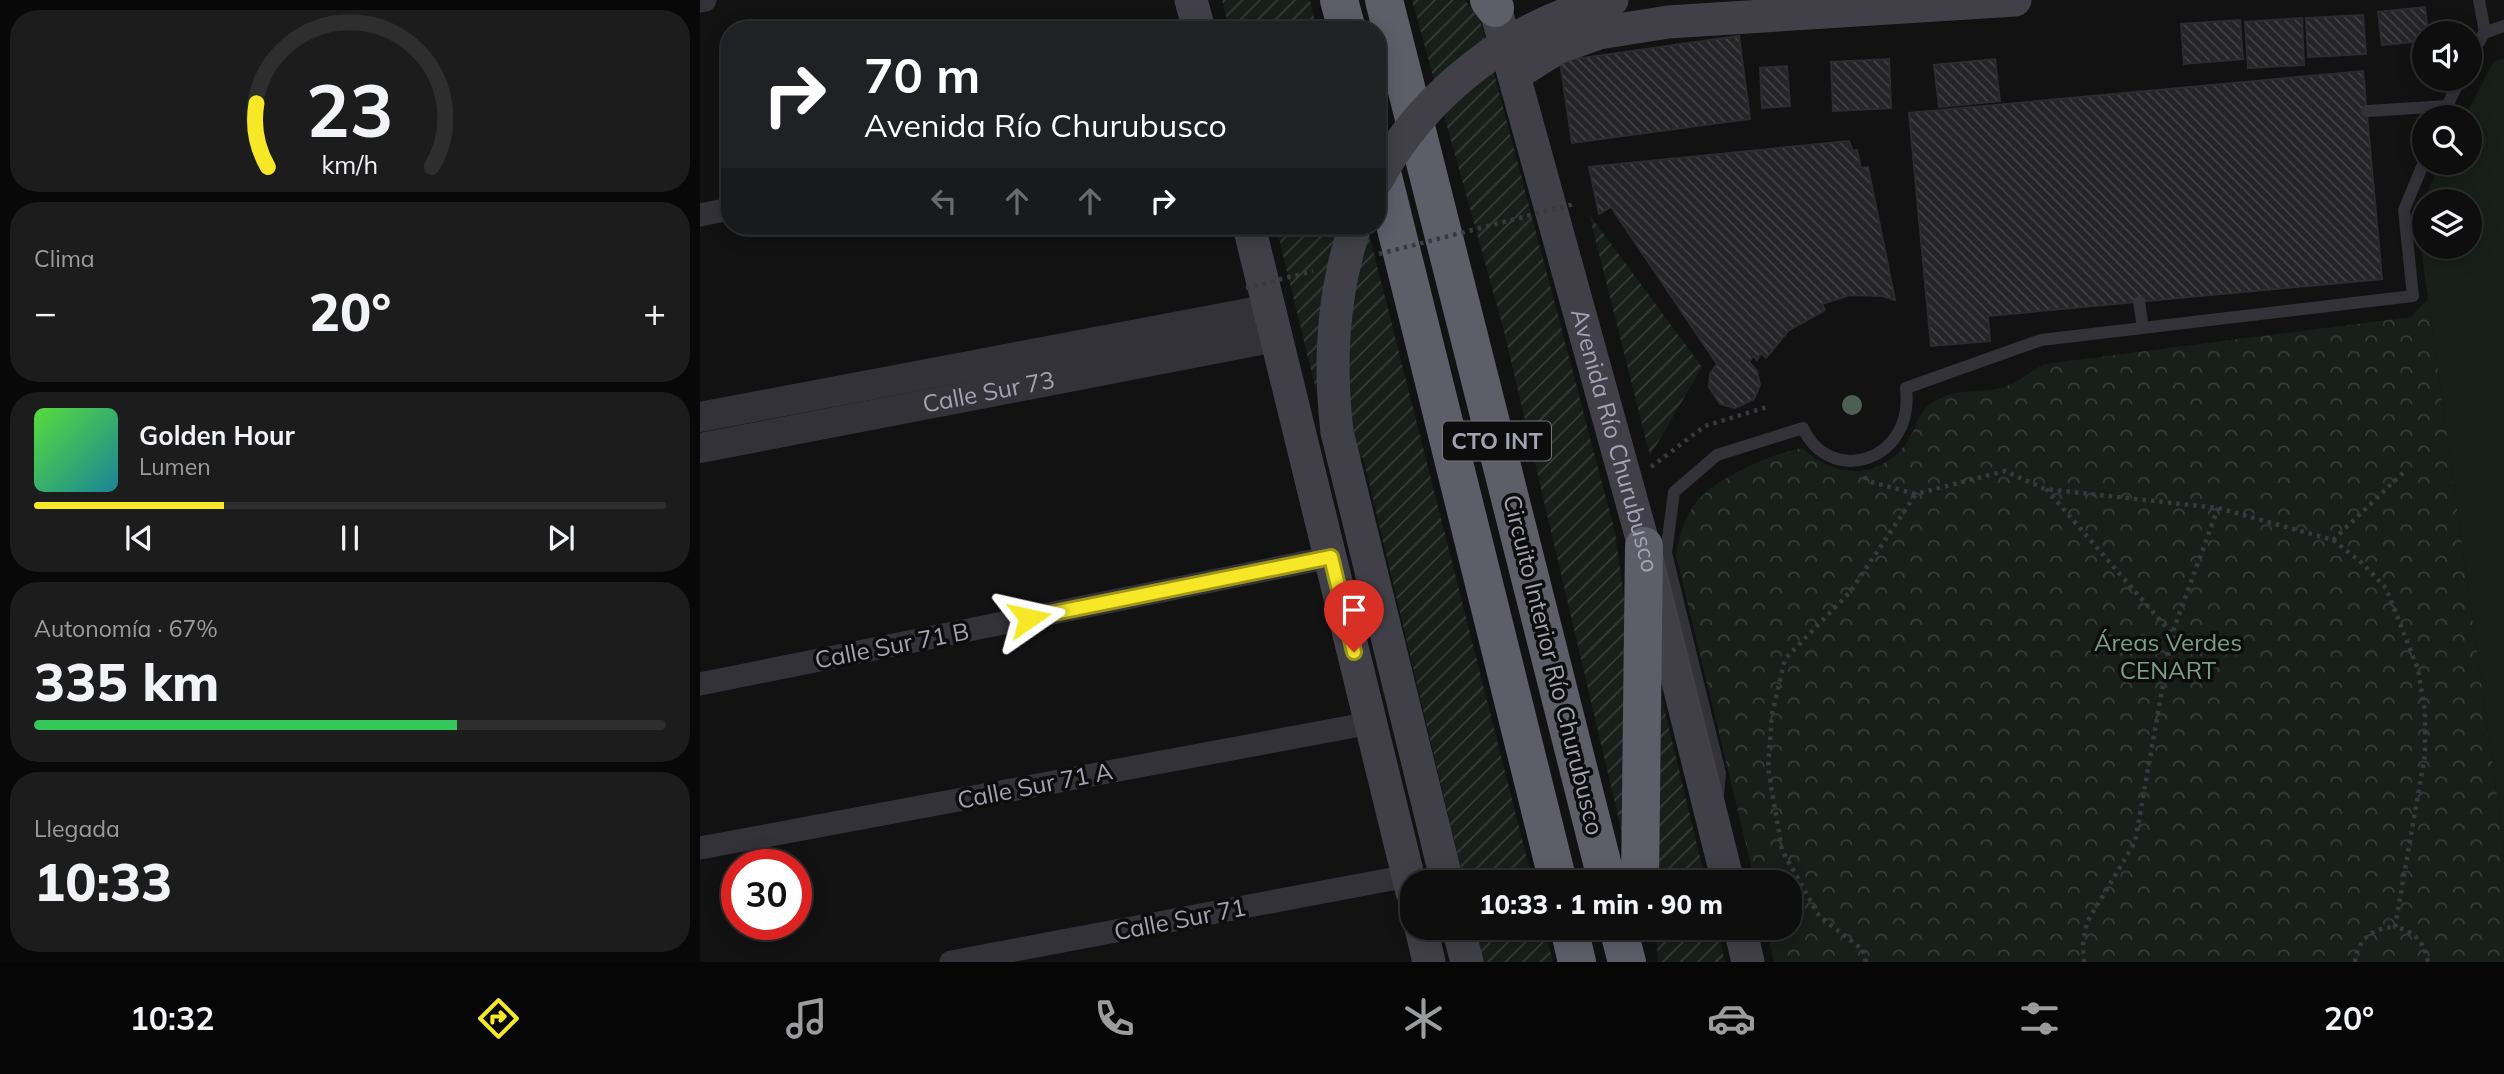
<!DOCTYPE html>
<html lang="es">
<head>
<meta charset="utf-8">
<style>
	body { margin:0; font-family:Mulish,sans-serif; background:#1c1c1c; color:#f1f3f6; height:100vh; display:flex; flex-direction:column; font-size:26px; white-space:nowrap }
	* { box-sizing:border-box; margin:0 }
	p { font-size:23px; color:#9b9c9e }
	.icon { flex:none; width:38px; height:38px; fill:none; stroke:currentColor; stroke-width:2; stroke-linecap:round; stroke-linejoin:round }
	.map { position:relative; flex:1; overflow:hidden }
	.panel { display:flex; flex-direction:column; gap:10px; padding:10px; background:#080808; width:700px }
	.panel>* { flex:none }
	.hud { position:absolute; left:21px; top:21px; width:665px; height:214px; border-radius:28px; box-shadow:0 4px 18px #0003,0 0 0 2px #2e2e2e; background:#202124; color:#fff; overflow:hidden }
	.buttons { position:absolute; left:1712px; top:21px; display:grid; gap:14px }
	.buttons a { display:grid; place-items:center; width:70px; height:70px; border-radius:50%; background:#0e0e0e; box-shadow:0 4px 18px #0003,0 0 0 2px #2e2e2e; font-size:35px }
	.speed { position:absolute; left:21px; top:849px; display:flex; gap:14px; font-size:35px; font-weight:700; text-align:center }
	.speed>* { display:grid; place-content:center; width:91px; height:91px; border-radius:50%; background:#0e0e0e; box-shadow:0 4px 18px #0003,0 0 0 2px #2e2e2e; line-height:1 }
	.speed .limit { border:10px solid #d22; background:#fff; color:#111 }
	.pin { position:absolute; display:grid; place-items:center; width:60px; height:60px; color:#fff; margin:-72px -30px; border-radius:50% 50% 50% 0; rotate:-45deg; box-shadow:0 0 7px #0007 }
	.pin .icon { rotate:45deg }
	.me { position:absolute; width:77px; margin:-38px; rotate:79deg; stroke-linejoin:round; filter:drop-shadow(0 0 5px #0008) }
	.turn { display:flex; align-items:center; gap:24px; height:147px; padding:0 28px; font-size:32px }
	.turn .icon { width:91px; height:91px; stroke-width:2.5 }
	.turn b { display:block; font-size:49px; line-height:60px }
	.lanes { display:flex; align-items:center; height:66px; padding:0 28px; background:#0003; justify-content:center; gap:35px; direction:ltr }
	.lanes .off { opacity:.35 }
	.big { font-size:52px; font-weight:800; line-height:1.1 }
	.panel .widget { flex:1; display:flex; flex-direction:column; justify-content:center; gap:10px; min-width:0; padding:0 24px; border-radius:28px; background:#1c1c1c }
	.panel .dial { align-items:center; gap:0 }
	.dial svg { height:182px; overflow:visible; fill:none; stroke:#2e2e2e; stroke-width:7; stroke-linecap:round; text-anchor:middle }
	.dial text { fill:#f1f3f6; stroke:none }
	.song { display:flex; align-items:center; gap:21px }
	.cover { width:84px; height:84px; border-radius:10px; background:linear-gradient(135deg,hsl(110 70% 55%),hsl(190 70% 35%)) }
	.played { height:7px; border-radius:4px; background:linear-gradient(90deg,#f6e827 30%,#2e2e2e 30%) }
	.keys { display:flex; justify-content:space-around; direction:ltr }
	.heat { display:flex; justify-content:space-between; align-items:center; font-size:38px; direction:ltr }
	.charge { height:10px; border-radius:5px; background:linear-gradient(90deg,#34c759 67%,#2e2e2e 0) }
	.trip { position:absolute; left:700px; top:870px; width:402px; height:70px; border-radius:28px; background:#0e0e0e; box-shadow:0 4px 18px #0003,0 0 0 2px #2e2e2e; font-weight:800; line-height:70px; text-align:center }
	.dock { display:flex; height:112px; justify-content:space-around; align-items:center; background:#060606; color:#9b9c9e }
	.dock .icon { width:49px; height:49px }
	.dock .selected { color:#f6e827 }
	.dock b { font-size:32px; color:#f1f3f6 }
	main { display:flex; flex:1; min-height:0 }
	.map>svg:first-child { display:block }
</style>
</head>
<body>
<main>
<section class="panel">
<div class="widget dial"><svg viewBox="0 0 100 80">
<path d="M14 69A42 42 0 1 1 86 69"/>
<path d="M14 69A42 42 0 0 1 9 41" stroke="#f6e827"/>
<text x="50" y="56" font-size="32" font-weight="700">23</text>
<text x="50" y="72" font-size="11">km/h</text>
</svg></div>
<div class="widget"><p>Clima</p>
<div class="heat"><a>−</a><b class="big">20°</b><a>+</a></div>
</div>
<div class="widget">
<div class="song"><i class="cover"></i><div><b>Golden Hour</b><p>Lumen</p></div></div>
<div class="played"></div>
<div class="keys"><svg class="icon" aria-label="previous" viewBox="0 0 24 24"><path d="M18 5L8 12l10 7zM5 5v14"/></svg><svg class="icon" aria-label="pause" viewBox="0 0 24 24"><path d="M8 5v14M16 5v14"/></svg><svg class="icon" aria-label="next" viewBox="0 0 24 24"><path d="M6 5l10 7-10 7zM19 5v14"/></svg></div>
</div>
<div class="widget"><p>Autonomía · 67%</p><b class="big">335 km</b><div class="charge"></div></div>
<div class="widget"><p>Llegada</p><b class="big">10:33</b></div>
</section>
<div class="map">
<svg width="1804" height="962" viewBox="0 0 1804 962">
	<defs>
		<pattern id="park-crowns" width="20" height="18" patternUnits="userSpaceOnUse" patternTransform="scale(1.75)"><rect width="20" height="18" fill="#181e1a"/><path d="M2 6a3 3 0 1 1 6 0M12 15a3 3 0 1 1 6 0" fill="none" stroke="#363c39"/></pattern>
		<pattern id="garden-furrows" width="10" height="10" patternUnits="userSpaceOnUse" patternTransform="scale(1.75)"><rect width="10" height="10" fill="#181e1a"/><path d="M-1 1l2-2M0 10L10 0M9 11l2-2" fill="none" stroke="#363c39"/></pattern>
		<pattern id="building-back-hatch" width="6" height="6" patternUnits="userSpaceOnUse" patternTransform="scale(1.75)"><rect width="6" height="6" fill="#252427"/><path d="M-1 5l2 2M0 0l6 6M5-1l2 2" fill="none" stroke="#424144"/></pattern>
	</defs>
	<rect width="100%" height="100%" fill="#121213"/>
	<path fill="#181e1a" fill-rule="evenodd" d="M1804,58v789l-88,-634 26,-50h27v-46h-4l28,-55zM1724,201h45v46h-45z"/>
	<path fill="url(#park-crowns)" d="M1728,299l76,548v115h-730l-8,-34h24v-46h-35l-79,-327c3,-17 7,-32 16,-47 18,-28 78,-54 110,-60 30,29 75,33 103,-3 16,-20 8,-35 38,-48 19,-9 44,-3 64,-11 13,-5 25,-15 37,-22l367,-47z"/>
	<path fill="url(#garden-furrows)" d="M522,0h88l7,30h-88z
		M712,0h53l15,20 135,512 12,87 1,240 -124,-528z
		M889,214l113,153 -52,89z
		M576,226h91l166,656h-69l-101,-425 -29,7z
		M962,699l44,183h-49z
		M775,928h69l9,34h-70z
		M956,928h61l8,34h-67z"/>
	<path fill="url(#building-back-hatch)" stroke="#2c2b2f" stroke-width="2" d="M1725,7l3,26h-4v8l-42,4 -4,-33z
		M1663,15l3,39 -58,3 -2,-39z
		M1602,18l2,47 -56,3 -3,-46z
		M1540,20l3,39 -59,5 -3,-40z
		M1039,36l11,83 -178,24 -12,-82z
		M1189,59l2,49 -58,3 -2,-49z
		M1295,59l5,42 -61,6 -5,-42z
		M1087,66l3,40 -28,2 -2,-40z
		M1663,71l19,208 -394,37 2,25 -59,5 -22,-233z
		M1149,141l4,10 4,-1 4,18 7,-1 27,133 -13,-4 -32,-1 -28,9 3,6 -37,21 -22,27 -5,-5 -4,7 -4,-4 -4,6 8,9 3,14 -6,14 -19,9 -15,-4 -11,-17 1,-13 7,-10 -106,-157 -12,7 -10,-47z"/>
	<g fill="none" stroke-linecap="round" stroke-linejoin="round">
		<path stroke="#38393f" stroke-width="4.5" stroke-dasharray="3.5 5" stroke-linecap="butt" d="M951,467l54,-41 62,-19
			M1164,477l7,5 45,12 89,-23 40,18 173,19 115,32 72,-69
			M1346,489l126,145
			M1633,540l28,22 25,26 32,81 7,43v43l-30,172c19,4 30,16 33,35
			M1166,962l-3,-12 -44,-34 -37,-66 -14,-82 4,-54 13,-55 65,-67 66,-98
			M1384,962l-1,-18 4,-22 48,-80 37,-208 46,-126
			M1655,962c3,-23 17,-34 40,-35"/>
		<path stroke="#333238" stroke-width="12" d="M1779,0l6,32
			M1769,61l15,-28 20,-7
			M1667,111l80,-5 13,-27
			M1439,302l4,26
			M1018,796l2,-23 -54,-220 8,-61 43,-37 86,-27c27,59 112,34 103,-40l135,-48 372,-44 -9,-86 20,-48"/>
		<path stroke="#333238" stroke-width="23" d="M0,1l5,-1
			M0,215l30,-6
			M0,684l631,-127
			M0,848l671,-125
			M251,962l457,-86"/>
		<g stroke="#333238" stroke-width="30">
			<path d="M0,417l570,-108"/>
			<path id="s1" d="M0,448l576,-111"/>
		</g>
		<g stroke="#414048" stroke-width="33">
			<path d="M491,0l8,30"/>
			<path id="s2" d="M793,0l151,546 84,336"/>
			<path d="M814,75l43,-27 42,-15 69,-11 347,-22"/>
			<path d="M549,226l163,666"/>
			<path d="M721,928l8,34"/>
			<path d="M758,928l9,34"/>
			<path d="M1040,928l8,34"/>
		</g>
		<path stroke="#5e5e69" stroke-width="38" d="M639,0l8,30
			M684,0l223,882
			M789,0l6,8
			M677,152l181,730
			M940,882l4,-336
			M869,928l8,34
			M918,928l9,34"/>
		<path stroke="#38393f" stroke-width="4.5" stroke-dasharray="3.5 5" stroke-linecap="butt" d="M679,254l195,-50
			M546,288l67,-17"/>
		<path stroke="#414048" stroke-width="33" d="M677,180c47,-88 137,-157 235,-180
			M653,233c-21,66 -24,131 -16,199l110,450"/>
	</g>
	<circle fill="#4b6052" cx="1152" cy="405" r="10"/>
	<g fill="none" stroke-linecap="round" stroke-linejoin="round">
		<defs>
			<path id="route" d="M329,618l302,-61 23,95"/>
		</defs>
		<use href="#route" stroke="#a09719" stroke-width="18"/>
		<use href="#route" stroke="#f6e827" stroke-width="12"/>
	</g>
	<g text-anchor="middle" stroke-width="7" stroke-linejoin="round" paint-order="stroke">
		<rect fill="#0d0d0e" stroke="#767682" stroke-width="2" x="743" y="421.5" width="108" height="39" rx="5"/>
		<g font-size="23" font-weight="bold" fill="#a3a3b4">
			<text x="797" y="449">CTO INT</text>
		</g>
		<g font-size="24" fill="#a3a3b4" stroke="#0d0d0e">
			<text dy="8" stroke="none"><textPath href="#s1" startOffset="294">Calle Sur 73</textPath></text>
			<text dy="8" stroke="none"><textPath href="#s2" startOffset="457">Avenida Río Churubusco</textPath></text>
			<text transform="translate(192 646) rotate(-11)" y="8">Calle Sur 71 B</text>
			<text transform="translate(853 665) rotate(76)" y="8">Circuito Interior Río Churubusco</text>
			<text transform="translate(335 786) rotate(-11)" y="8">Calle Sur 71 A</text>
			<text transform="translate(480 920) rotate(-11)" y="8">Calle Sur 71</text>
		</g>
		<g font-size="24" fill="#79a086" stroke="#0d0d0e">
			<text x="1468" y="651">Áreas Verdes<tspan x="1468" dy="28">CENART</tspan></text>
		</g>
	</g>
</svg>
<div class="buttons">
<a><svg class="icon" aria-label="sound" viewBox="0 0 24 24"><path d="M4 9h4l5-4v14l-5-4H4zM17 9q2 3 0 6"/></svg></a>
<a><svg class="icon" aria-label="search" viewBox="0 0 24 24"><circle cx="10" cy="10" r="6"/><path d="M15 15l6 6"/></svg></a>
<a><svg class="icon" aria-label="layers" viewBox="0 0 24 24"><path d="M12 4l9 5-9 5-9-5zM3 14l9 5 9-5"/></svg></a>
</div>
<div class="speed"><div class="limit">30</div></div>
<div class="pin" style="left:654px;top:652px;background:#d93025"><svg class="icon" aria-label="arrive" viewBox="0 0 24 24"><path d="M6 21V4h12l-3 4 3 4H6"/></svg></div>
<svg class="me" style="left:329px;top:618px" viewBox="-20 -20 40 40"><path d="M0-17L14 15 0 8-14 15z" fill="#f6e827" stroke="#fff" stroke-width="4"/></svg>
<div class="trip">10:33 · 1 min · 90 m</div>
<div class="hud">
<div class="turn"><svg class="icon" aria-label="right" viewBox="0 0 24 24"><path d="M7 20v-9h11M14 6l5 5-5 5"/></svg><div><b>70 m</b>Avenida Río Churubusco</div></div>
<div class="lanes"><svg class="icon off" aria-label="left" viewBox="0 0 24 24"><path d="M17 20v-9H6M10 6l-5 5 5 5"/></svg><svg class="icon off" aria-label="ahead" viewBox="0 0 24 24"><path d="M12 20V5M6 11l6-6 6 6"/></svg><svg class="icon off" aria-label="ahead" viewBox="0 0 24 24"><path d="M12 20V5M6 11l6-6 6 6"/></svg><svg class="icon" aria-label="right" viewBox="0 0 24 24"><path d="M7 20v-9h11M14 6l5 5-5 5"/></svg></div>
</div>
</div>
</main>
<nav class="dock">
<b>10:32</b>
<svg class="icon selected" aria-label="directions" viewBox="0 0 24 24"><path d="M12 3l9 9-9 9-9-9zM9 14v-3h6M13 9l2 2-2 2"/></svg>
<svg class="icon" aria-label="music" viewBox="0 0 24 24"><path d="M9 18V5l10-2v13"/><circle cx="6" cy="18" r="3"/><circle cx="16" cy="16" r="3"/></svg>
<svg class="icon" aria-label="phone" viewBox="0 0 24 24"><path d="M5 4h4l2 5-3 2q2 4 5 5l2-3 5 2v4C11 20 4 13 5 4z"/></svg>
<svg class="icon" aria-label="climate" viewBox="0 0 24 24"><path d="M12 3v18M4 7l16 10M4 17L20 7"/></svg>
<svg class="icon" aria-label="car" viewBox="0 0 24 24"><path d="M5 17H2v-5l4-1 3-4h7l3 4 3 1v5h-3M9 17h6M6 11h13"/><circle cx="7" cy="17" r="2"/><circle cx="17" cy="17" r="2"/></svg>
<svg class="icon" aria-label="filters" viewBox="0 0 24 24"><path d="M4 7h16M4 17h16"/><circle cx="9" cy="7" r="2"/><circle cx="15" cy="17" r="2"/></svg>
<b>20°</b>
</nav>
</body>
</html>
